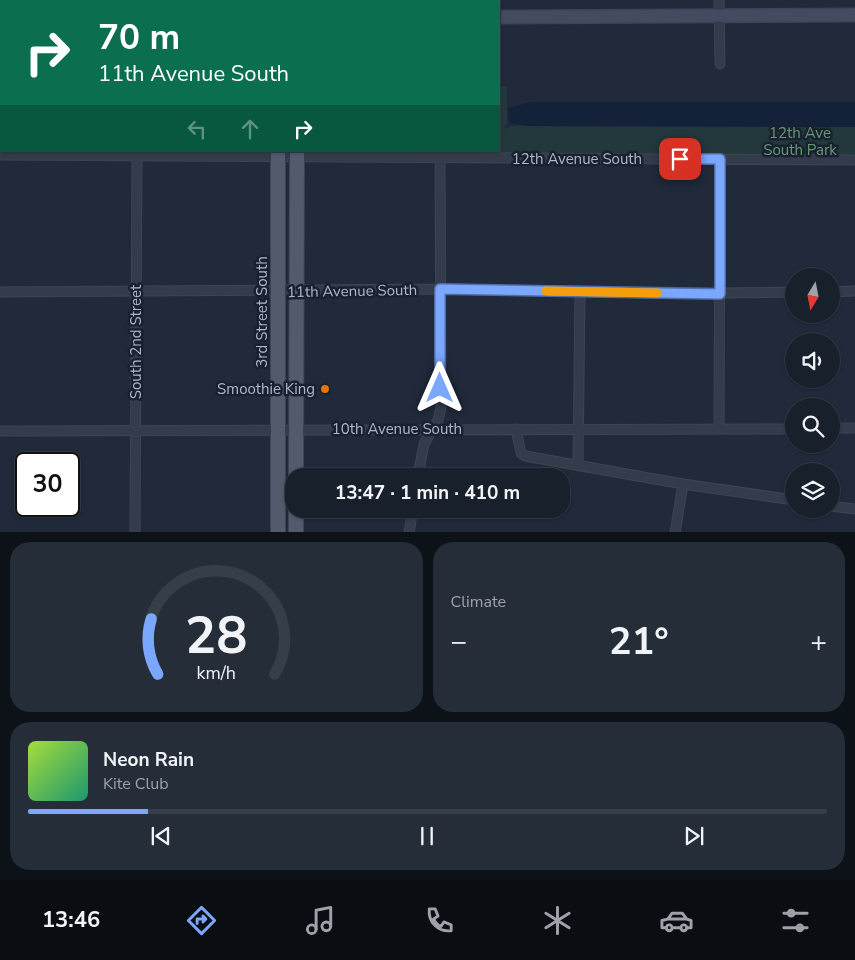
<!DOCTYPE html>
<html lang="en">
<head>
<meta charset="utf-8">
<style>
	body { margin:0; font-family:"Nunito Sans",sans-serif; background:#252d38; color:#f1f3f6; height:100vh; display:flex; flex-direction:column; font-size:19px; white-space:nowrap }
	* { box-sizing:border-box; margin:0 }
	p { font-size:16px; color:#9fa3a9 }
	.icon { flex:none; width:28px; height:28px; fill:none; stroke:currentColor; stroke-width:2; stroke-linecap:round; stroke-linejoin:round }
	.map { position:relative; height:532px; overflow:hidden }
	.details { display:flex; flex-direction:column; gap:10px; padding:10px; background:#0d1218; flex:1 }
	.details>* { flex:none }
	.top-card { position:absolute; left:0px; top:0px; width:500px; height:152px; box-shadow:0 1px 4px #0004,0 0 0 1px #363e48; background:#0b6e4f; color:#fff; overflow:hidden }
	.needle { width:32px; rotate:190deg }
	.buttons { position:absolute; left:785px; top:268px; display:grid; gap:10px }
	.buttons a { display:grid; place-items:center; width:55px; height:55px; border-radius:50%; background:#18202c; box-shadow:0 1px 4px #0004,0 0 0 1px #363e48; font-size:25px }
	.speed { position:absolute; left:15px; top:452px; display:flex; gap:10px; font-size:25px; font-weight:700; text-align:center }
	.speed>* { display:grid; place-content:center; width:65px; height:65px; border-radius:50%; background:#18202c; box-shadow:0 1px 4px #0004,0 0 0 1px #363e48; line-height:1 }
	.speed .limit { border:2px solid #111; border-radius:8px; background:#fff; color:#111 }
	.pin { position:absolute; display:grid; place-items:center; width:42px; height:42px; color:#fff; margin:-21px; border-radius:10px; box-shadow:0 2px 8px #0006 }
	.me { position:absolute; width:55px; margin:-28px; rotate:0deg; stroke-linejoin:round; filter:drop-shadow(0 0 4px #0008) }
	.turn { display:flex; align-items:center; gap:18px; height:105px; padding:0 15px; font-size:22px }
	.turn .icon { width:65px; height:65px; stroke-width:2.5 }
	.turn b { display:block; font-size:35px; line-height:42px }
	.lanes { display:flex; align-items:center; height:48px; padding:0 15px; background:#0003; justify-content:center; gap:25px; direction:ltr }
	.lanes .off { opacity:.35 }
	.big { font-size:38px; font-weight:700; line-height:1.1 }
	.details .tile { flex:1; display:flex; flex-direction:column; justify-content:center; gap:8px; min-width:0; padding:0 18px; border-radius:20px; background:#252d38 }
	.details .dial { align-items:center; gap:0 }
	.dial svg { height:130px; overflow:visible; fill:none; stroke:#363e48; stroke-width:7; stroke-linecap:round; text-anchor:middle }
	.dial text { fill:#f1f3f6; stroke:none }
	.song { display:flex; align-items:center; gap:15px }
	.cover { width:60px; height:60px; border-radius:8px; background:linear-gradient(135deg,hsl(80 70% 55%),hsl(160 70% 35%)) }
	.played { height:5px; border-radius:2px; background:linear-gradient(90deg,#7ca7ff 15%,#363e48 15%) }
	.keys { display:flex; justify-content:space-around; direction:ltr }
	.heat { display:flex; justify-content:space-between; align-items:center; font-size:28px; direction:ltr }
	.details .tiles { flex:1; display:grid; gap:10px; grid-template-columns:1fr 1fr }
	.tile:last-child { grid-column:span 2 }
	.trip { position:absolute; left:285px; top:468px; width:285px; height:50px; border-radius:20px; background:#18202c; box-shadow:0 1px 4px #0004,0 0 0 1px #363e48; font-weight:700; line-height:50px; text-align:center }
	.tab-bar { display:flex; height:80px; justify-content:space-around; align-items:center; background:#0a0d12; color:#9fa3a9 }
	.tab-bar .icon { width:35px; height:35px }
	.tab-bar .current { color:#7ca7ff }
	.tab-bar b { font-size:22px; color:#f1f3f6 }
	.map>svg:first-child { display:block }
</style>
</head>
<body>
<div class="map">
<svg width="855" height="533" viewBox="0 0 855 533">
	<rect width="100%" height="100%" fill="#202a3b"/>
	<path fill="#22383c" d="M499,86h8v38l-3,3 3,2 2,-2 9,-1 337,1v31l-401,-2 -3,-5h48z"/>
	<path fill="#132139" d="M531,102h324v25l-325,-1 -21,-3 -1,-15z"/>
	<g fill="none" stroke-linecap="round" stroke-linejoin="round">
		<defs>
			<path id="street" d="M137,0v1
				M440,0v1
				M719,0l1,64
				M0,155l855,5
				M0,292l440,-3 280,4 74,-1
				M831,292l24,-1
				M831,428h24
				M516,429l5,24 4,3 158,28 111,16
				M719,429l1,-270
				M0,431l794,-2
				M578,466l2,-174
				M418,476l6,-32 14,-24 3,-13 -1,-256
				M831,506l24,3
				M135,533l2,-382
				M409,533l4,-24
				M675,533l8,-49"/>
			<path id="secondary" d="M0,16h1
				M499,17l356,-2"/>
			<path id="primary" d="M274,1v-1
				M297,1v-1
				M296,476l1,-325
				M278,533v-382
				M296,533v-24"/>
		</defs>
		<use href="#street" stroke="#3d4555" stroke-width="11"/>
		<use href="#secondary" stroke="#3d4555" stroke-width="15"/>
		<use href="#primary" stroke="#3d4555" stroke-width="16"/>
		<use href="#street" stroke="#343c4b" stroke-width="9"/>
		<use href="#secondary" stroke="#424b5f" stroke-width="12"/>
		<use href="#primary" stroke="#525b6c" stroke-width="14"/>
	</g>
	<g fill="none" stroke-linecap="round" stroke-linejoin="round">
		<defs>
			<path id="route" d="M440,388v-99l280,5v-135h-40"/>
		</defs>
		<use href="#route" stroke="#516da6" stroke-width="12"/>
		<use href="#route" stroke="#7ca7ff" stroke-width="9"/>
		<path stroke="#f59e0b" stroke-width="9" d="M546,291l111,2"/>
	</g>
	<circle fill="#e8710a" stroke="#192130" stroke-width="2" cx="325" cy="389" r="5"/>
	<g text-anchor="middle" stroke-width="5" stroke-linejoin="round" paint-order="stroke">
		<g font-size="15" fill="#649a74" stroke="#192130">
			<text x="800" y="138">12th Ave<tspan x="800" dy="17">South Park</tspan></text>
		</g>
		<g font-size="15" fill="#afb7c8" stroke="#192130">
			<text x="577" y="164">12th Avenue South</text>
			<text transform="translate(352 291) rotate(-1)" y="5">11th Avenue South</text>
			<text transform="translate(262 312) rotate(-90)" y="5">3rd Street South</text>
			<text transform="translate(136 342) rotate(-90)" y="5">South 2nd Street</text>
			<text x="397" y="434">10th Avenue South</text>
		</g>
		<g font-size="15" fill="#afb7c8" stroke="#192130" text-anchor="end">
			<text x="315" y="394">Smoothie King</text>
		</g>
	</g>
</svg>
<div class="buttons">
<a><svg class="needle" viewBox="-14 -14 28 28"><path d="M0-13l5 13h-10z" fill="#e53935"/><path d="M0 13l5-13h-10z" fill="#9fa3a9"/></svg></a>
<a><svg class="icon" aria-label="sound" viewBox="0 0 24 24"><path d="M4 9h4l5-4v14l-5-4H4zM17 9q2 3 0 6"/></svg></a>
<a><svg class="icon" aria-label="search" viewBox="0 0 24 24"><circle cx="10" cy="10" r="6"/><path d="M15 15l6 6"/></svg></a>
<a><svg class="icon" aria-label="layers" viewBox="0 0 24 24"><path d="M12 4l9 5-9 5-9-5zM3 14l9 5 9-5"/></svg></a>
</div>
<div class="speed"><div class="limit">30</div></div>
<div class="pin" style="left:680px;top:159px;background:#d93025"><svg class="icon" aria-label="arrive" viewBox="0 0 24 24"><path d="M6 21V4h12l-3 4 3 4H6"/></svg></div>
<svg class="me" style="left:440px;top:388px" viewBox="-20 -20 40 40"><path d="M0-17L14 15 0 8-14 15z" fill="#7ca7ff" stroke="#fff" stroke-width="4"/></svg>
<div class="trip">13:47 · 1 min · 410 m</div>
<div class="top-card">
<div class="turn"><svg class="icon" aria-label="right" viewBox="0 0 24 24"><path d="M7 20v-9h11M14 6l5 5-5 5"/></svg><div><b>70 m</b>11th Avenue South</div></div>
<div class="lanes"><svg class="icon off" aria-label="left" viewBox="0 0 24 24"><path d="M17 20v-9H6M10 6l-5 5 5 5"/></svg><svg class="icon off" aria-label="ahead" viewBox="0 0 24 24"><path d="M12 20V5M6 11l6-6 6 6"/></svg><svg class="icon" aria-label="right" viewBox="0 0 24 24"><path d="M7 20v-9h11M14 6l5 5-5 5"/></svg></div>
</div>
</div>
<section class="details">
<div class="tiles">
<div class="tile dial"><svg viewBox="0 0 100 80">
<path d="M14 69A42 42 0 1 1 86 69"/>
<path d="M14 69A42 42 0 0 1 10 35" stroke="#7ca7ff"/>
<text x="50" y="56" font-size="32" font-weight="700">28</text>
<text x="50" y="72" font-size="11">km/h</text>
</svg></div>
<div class="tile"><p>Climate</p>
<div class="heat"><a>−</a><b class="big">21°</b><a>+</a></div>
</div>
<div class="tile">
<div class="song"><i class="cover"></i><div><b>Neon Rain</b><p>Kite Club</p></div></div>
<div class="played"></div>
<div class="keys"><svg class="icon" aria-label="previous" viewBox="0 0 24 24"><path d="M18 5L8 12l10 7zM5 5v14"/></svg><svg class="icon" aria-label="pause" viewBox="0 0 24 24"><path d="M8 5v14M16 5v14"/></svg><svg class="icon" aria-label="next" viewBox="0 0 24 24"><path d="M6 5l10 7-10 7zM19 5v14"/></svg></div>
</div>
</div>
</section>
<nav class="tab-bar">
<b>13:46</b>
<svg class="icon current" aria-label="directions" viewBox="0 0 24 24"><path d="M12 3l9 9-9 9-9-9zM9 14v-3h6M13 9l2 2-2 2"/></svg>
<svg class="icon" aria-label="music" viewBox="0 0 24 24"><path d="M9 18V5l10-2v13"/><circle cx="6" cy="18" r="3"/><circle cx="16" cy="16" r="3"/></svg>
<svg class="icon" aria-label="phone" viewBox="0 0 24 24"><path d="M5 4h4l2 5-3 2q2 4 5 5l2-3 5 2v4C11 20 4 13 5 4z"/></svg>
<svg class="icon" aria-label="climate" viewBox="0 0 24 24"><path d="M12 3v18M4 7l16 10M4 17L20 7"/></svg>
<svg class="icon" aria-label="car" viewBox="0 0 24 24"><path d="M5 17H2v-5l4-1 3-4h7l3 4 3 1v5h-3M9 17h6M6 11h13"/><circle cx="7" cy="17" r="2"/><circle cx="17" cy="17" r="2"/></svg>
<svg class="icon" aria-label="filters" viewBox="0 0 24 24"><path d="M4 7h16M4 17h16"/><circle cx="9" cy="7" r="2"/><circle cx="15" cy="17" r="2"/></svg>
</nav>
</body>
</html>
